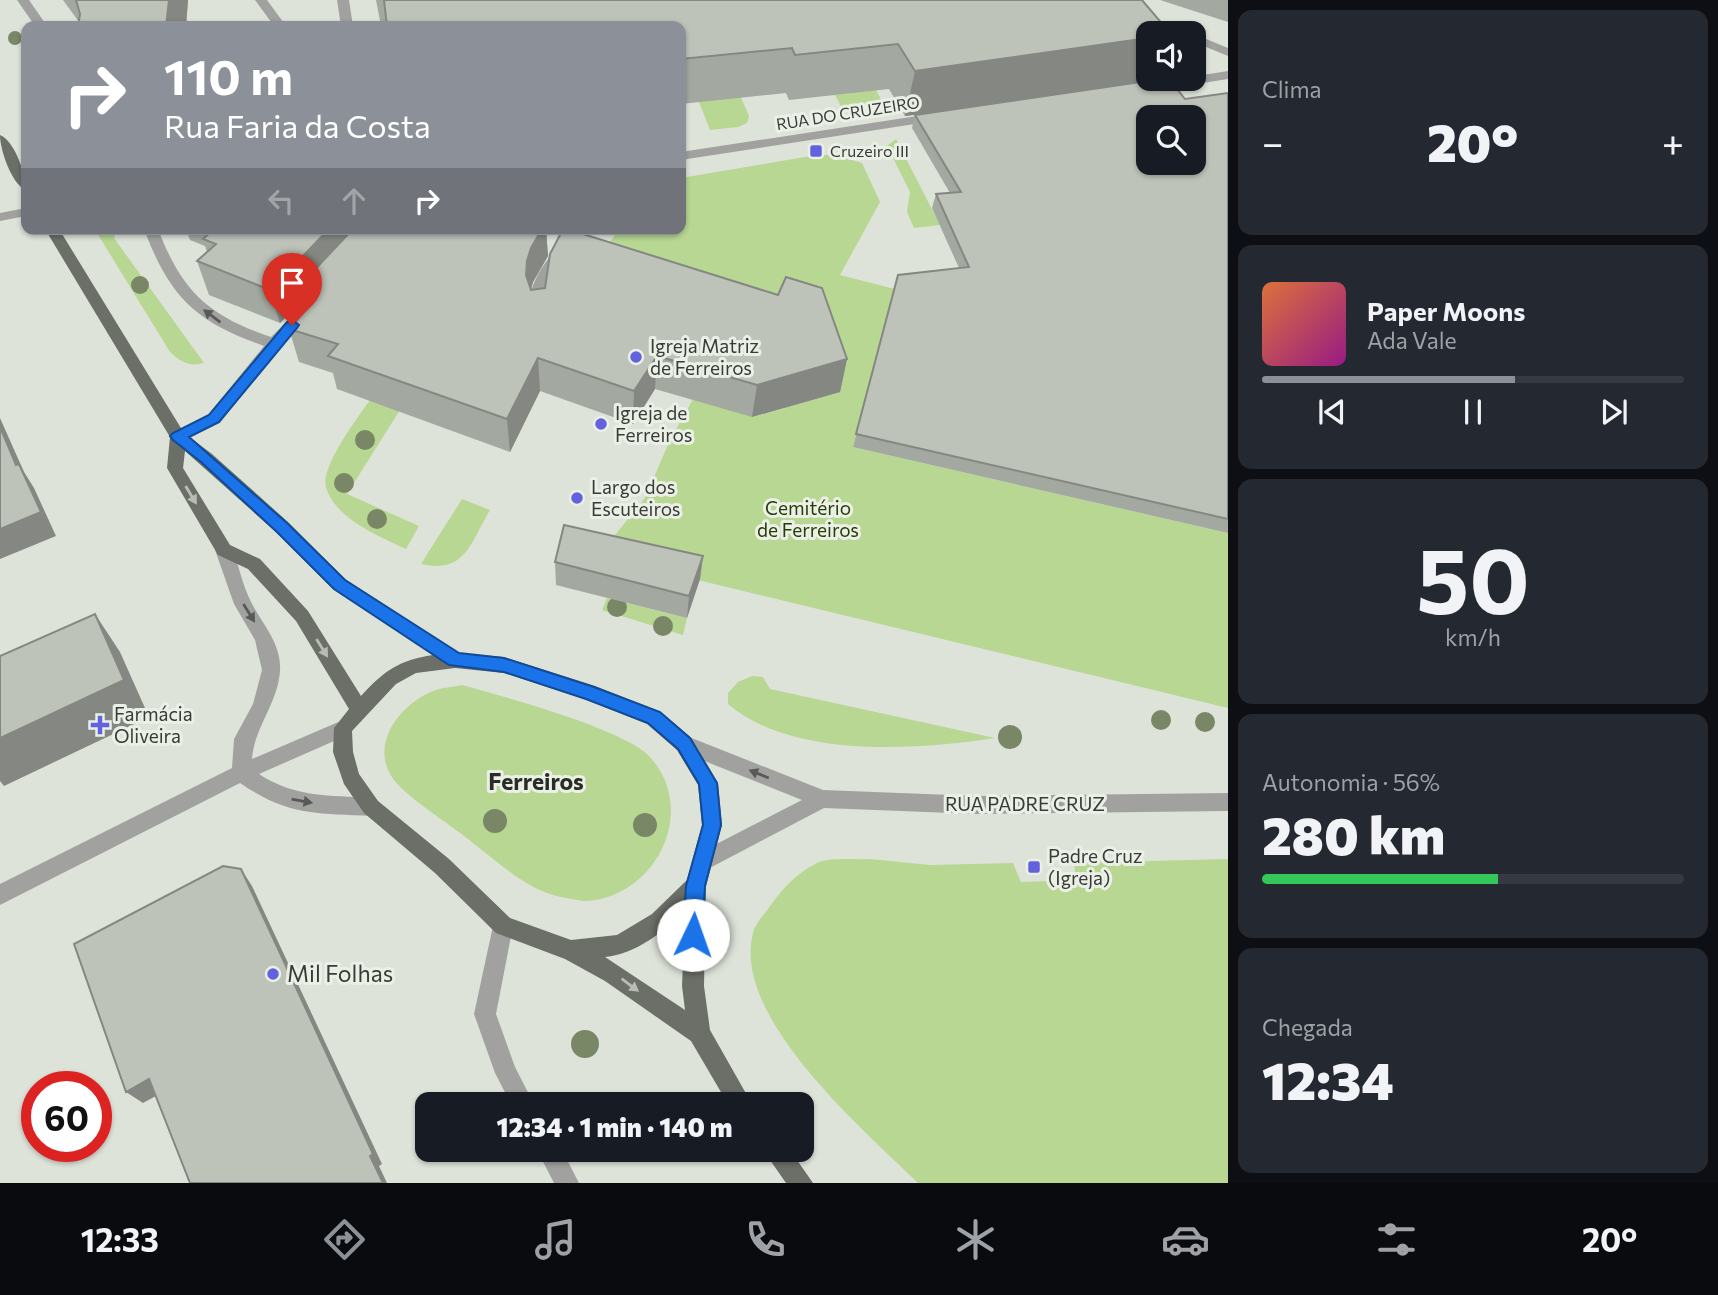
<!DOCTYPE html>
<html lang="pt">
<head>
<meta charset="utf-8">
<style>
	body { margin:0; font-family:Commissioner,sans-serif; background:#242831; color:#f1f3f6; height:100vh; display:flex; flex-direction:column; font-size:26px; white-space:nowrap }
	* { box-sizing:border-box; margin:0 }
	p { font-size:23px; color:#9ea1a6 }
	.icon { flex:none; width:38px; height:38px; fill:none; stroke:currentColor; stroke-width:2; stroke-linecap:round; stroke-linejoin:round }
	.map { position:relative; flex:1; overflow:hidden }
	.side { display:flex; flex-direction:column; gap:10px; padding:10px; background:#0d0f14; width:490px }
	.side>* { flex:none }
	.top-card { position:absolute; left:21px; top:21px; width:665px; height:214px; border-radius:14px; box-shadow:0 2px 5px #0004; background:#8c9099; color:#fff; overflow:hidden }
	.tools { position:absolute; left:1136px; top:21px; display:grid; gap:14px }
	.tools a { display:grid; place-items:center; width:70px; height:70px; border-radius:14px; background:#171b24; box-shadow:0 2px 5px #0004; font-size:35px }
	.speed { position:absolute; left:21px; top:1071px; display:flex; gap:14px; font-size:35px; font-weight:700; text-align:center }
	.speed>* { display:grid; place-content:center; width:91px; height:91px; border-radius:50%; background:#171b24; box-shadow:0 2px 5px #0004; line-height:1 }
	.speed .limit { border:10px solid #d22; background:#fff; color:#111 }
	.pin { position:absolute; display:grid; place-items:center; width:60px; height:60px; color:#fff; margin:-72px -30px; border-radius:50% 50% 50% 0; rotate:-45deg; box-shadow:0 0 7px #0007 }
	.pin .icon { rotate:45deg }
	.me { position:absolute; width:77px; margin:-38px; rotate:3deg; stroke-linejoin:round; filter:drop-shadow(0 0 5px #0008) }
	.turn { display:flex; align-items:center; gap:24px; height:147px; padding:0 28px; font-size:32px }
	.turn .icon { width:91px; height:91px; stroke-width:2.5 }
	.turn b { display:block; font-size:49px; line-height:60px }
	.lanes { display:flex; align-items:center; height:66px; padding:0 28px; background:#0003; justify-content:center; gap:35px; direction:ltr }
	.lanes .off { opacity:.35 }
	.big { font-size:52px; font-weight:800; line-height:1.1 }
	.side .tile { flex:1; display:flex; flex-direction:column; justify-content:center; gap:10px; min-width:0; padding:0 24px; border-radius:14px; background:#242831 }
	.side .dial { align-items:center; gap:0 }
	.dial b { font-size:91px; line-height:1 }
	.song { display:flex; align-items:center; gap:21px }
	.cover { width:84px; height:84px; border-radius:10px; background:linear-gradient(135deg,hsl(20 70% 55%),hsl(310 70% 35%)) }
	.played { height:7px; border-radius:4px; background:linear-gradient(90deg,#8c9099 60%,#363941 60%) }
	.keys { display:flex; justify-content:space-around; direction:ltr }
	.heat { display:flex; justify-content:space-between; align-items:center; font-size:38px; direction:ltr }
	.charge { height:10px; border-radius:5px; background:linear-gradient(90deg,#34c759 56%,#363941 0) }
	.trip { position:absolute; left:415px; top:1092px; width:399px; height:70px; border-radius:14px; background:#171b24; box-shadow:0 2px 5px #0004; font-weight:800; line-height:70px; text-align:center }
	.tabs { display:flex; height:112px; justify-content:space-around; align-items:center; background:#090b0e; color:#9ea1a6 }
	.tabs .icon { width:49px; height:49px }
	.tabs .on { color:#8c9099 }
	.tabs b { font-size:32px; color:#f1f3f6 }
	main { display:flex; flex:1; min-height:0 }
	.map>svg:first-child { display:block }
</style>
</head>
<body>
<main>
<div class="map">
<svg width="1228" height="1183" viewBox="0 0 1228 1183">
	<rect width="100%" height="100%" fill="#dee3d9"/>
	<path fill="#b7d793" d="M737,88l12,28 -2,7 -9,4 -28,3 -11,-28z
		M876,90l8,15 -41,5 -8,-15z
		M896,139l44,86 -26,3 -7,-16 3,-20 -23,-46z
		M817,155h18l27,8 18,39 -40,73 55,14 -42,158 375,86v175l-605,-146 -42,15 64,-79 25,-58 44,-78 -15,39 54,16 33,-9 -185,-153 18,-26h62v-51z
		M99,229h17l-2,9 90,125c-15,4 -23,-1 -34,-11l-73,-119z
		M419,338l22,7 -94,149 72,32 -13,23c-27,-13 -71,-30 -80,-62 -8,-29 73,-123 93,-149z
		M462,499l28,11c-20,33 -24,64 -69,54z
		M607,598l80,20 -4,17 -81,-25z
		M752,676l11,1 7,12 225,49c-78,12 -203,21 -267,-34v-11l10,-11z
		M462,685c40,11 162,44 187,71 50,53 8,140 -62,145 -6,0 -14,-2 -21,-3 -37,-5 -69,-37 -98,-59 -19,-15 -61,-42 -74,-59 -27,-35 8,-79 42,-90 9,-3 18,-3 26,-5z
		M870,859l60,6 83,-2 8,19 55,-2 -2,-17 154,-4v324h-310c-54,-53 -187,-166 -165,-250 2,-9 12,-19 17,-27 12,-17 28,-34 47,-43 13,-6 38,-3 53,-4z"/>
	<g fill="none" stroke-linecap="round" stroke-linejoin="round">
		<path fill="#a1a29f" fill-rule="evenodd" d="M17,0h12l18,26h-12z
			M255,0h12l19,26h-12z
			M337,0h12l4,26h-12z
			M1138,17h8l42,16h-16l-34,-12z
			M1194,34l34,14v8l-34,-14z
			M1228,71v8l-76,12 -6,-4 6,-4z
			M937,113l4,1v6l-260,40v-8z
			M26,208v8l-26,5v-8z
			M144,229h14c24,63 51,87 113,108l34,-34 5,-2 7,5 -38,42 -59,75 -42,20 -6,-2 -2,-4 2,-4 36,-18 56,-69c-68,-24 -94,-48 -120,-117z
			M573,229h14l-35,48 -9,37h-10c-13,-30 23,-64 40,-85z
			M224,543l6,2 3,5c6,17 10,36 18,52 11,22 31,42 29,69 -2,32 -26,57 -28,88l91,-39 7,2 2,6 -2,6 -91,40c36,24 71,21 112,24l7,3 3,6 -3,6 -7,3c-55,-3 -83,0 -131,-33l-240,122v-21l232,-116 2,-29 19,-35 9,-34 -7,-30 -21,-36 -19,-54 3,-5z
			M684,735l139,55 154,6 251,-3v18l-251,3 -153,-6 -120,63 -7,-3 -3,-7 3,-7 105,-54 -125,-50 -3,-6 3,-6z
			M503,916l7,3 3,7 -17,88 19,53 19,37h-23l-16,-31 -21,-59 19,-88 3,-7z
			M537,1150h25l17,33h-25z"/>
		<path fill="#6b6f68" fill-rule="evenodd" d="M0,135c15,6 26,40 26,55 -14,-5 -26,-40 -26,-55z
			M45,229h14l125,204 28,21 76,68 57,57 113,74 46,4 91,29 66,26 30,26 27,45 4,42 -16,61 -2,100 6,44 42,74h-24l-37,-63 -86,-60 -40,-22 -69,-26 -61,-60 -71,-60 -20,-29 -11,-32 1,-24 15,-19 -53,-88 -48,-52 -30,-14 -51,-87 3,-31zM185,451l91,81 57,57 100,66c-34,5 -49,16 -72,41l-53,-85 -48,-52 -30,-14 -47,-77zM455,668l49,5 81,26 62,25 30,26 21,35 4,40 -15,55 -35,34 -35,21 -46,5 -61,-22 -61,-59 -71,-58 -19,-27 -6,-22 -1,-21 44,-47 20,-11zM685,911l-3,75 3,24 -80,-53c31,-3 58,-25 80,-46z
			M763,1150h27l23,33h-27z"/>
	</g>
	<g fill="#7a8766">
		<circle cx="15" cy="38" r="7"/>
		<circle cx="140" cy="285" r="9"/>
		<circle cx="365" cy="440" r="10"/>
		<circle cx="344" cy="483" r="10"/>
		<circle cx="377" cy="519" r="10"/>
		<circle cx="617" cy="607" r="10"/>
		<circle cx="663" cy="626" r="10"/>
		<circle cx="1161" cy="720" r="10"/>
		<circle cx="1205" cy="722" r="10"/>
		<circle cx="1010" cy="737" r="12"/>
		<circle cx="495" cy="821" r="12"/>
		<circle cx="645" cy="825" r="12"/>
		<circle cx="585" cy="1044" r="14"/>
	</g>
	<path fill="#a3a8a0" d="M63,0h125l-2,26h-108l1,-4z
		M376,0h766l11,80 32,19 43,-6v440l-375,-86 45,-172 61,-7 -27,-60 4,-14 14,-1 -38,-65 3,-13 -10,1 -16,-27 -100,11 -3,-7 -105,11v-78h-300z
		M1160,0h68v22z
		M186,229h360l2,27 -15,26 -2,8 316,69 -7,33 -88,25 -97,-28 -22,35 -93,-33 -30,61 -173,-63 -4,-16 -34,-11 -10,-33 7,-8 -3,-11 -13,13 -71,-28 -12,-34 10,-9 -2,-6 -15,-6z
		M703,556l-3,23 -13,39 -131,-33 -1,-23z"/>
	<path fill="#858882" d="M169,0h19l-2,26h-20z
		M1148,38v41h6l-1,1 -248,36 10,-45z
		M329,229h40l-80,68 4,13 -13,13 -10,-33z
		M526,229h20l2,27 -15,26 -4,13 -3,-20z
		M657,356l-2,33 -22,35 1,-33z
		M538,358l2,33 -30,61 -3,-33z
		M847,359l-7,33 -88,25 5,-32z
		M0,418l24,54 10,16 22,48 -56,23v-30l16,-64 -16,-38z
		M703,556l-3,23 -13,39 2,-22z
		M95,614l25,38 29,65 -145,69 -4,-5v-43z
		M241,869l11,17 130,278 -3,2 8,17h-4l-13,-27z
		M149,1079l16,12 -22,12 -17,-11z"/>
	<path fill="#bec3ba" stroke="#858882" stroke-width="2" fill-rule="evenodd" d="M76,0h93l-3,26h-88l2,-12z
		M384,0h758l28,33h-22v5l-233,33 -17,-27 -103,11 -3,-7 -111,11v-33h-294z
		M1161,79h8l16,20 43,-6v426l-372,-85 42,-159 71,-8 -33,-73 25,-2 -46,-77zM1148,117h46v46h-46z
		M214,229h115l-59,61 -73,-29 19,-17 -13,-5z
		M353,229h189l-11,19 -4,13 -1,14 5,15 14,-2 5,-34 13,-25h4l211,66 8,-18 36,11 25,71 -90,26 -100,-29 -23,35 -96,-33 -31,61 -179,-63 10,-12 -49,-15 21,-24 -21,-8z
		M0,427l16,38 3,-1 22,48 -41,17z
		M564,525l139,31 -14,40 -134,-34z
		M95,614l29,66 -124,58v-82z
		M223,866l18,3 132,285 -3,2 13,27h-193l-41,-104 -23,13 -52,-148z"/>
	<defs><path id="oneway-solid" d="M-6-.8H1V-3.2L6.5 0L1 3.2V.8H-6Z" transform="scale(1.75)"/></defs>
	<g fill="#585a57">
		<use href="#oneway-solid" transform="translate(212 316) rotate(-143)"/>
		<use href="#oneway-solid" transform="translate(249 613) rotate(58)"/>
		<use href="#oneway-solid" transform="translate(759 774) rotate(-158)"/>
		<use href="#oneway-solid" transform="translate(302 801) rotate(10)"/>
	</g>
	<g fill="#b8bcb4">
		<use href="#oneway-solid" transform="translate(191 495) rotate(59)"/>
		<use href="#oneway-solid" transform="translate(322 648) rotate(58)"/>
		<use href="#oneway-solid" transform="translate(630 985) rotate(37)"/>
	</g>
	<path fill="#1a73e8" stroke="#114b97" stroke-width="2" d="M292,320l7,5 -2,3 -78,94 -30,15 98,86 58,57 114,73 45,5 90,29 66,25 30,26 27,45 4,42 -16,61 -3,49 -2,7 -7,3 -7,-3 -3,-7 3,-49 17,-61 -4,-41 -21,-35 -30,-26 -62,-24 -82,-27 -55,-7 -115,-76 -57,-57 -76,-70 -28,-22 -3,-4 3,-3 36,-18 78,-93z"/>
	<g fill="#6263dc" stroke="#ebf0e7" stroke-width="2.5">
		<rect x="809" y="144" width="14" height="14" rx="3.5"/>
		<circle cx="636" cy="357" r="7"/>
		<circle cx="601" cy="424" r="7"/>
		<circle cx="577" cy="498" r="7"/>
		<path d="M96.5 714.5h7v7h7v7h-7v7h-7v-7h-7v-7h7z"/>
		<rect x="1027" y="860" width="14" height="14" rx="3.5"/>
		<circle cx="273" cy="974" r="7"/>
	</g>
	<g text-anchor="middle" stroke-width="6" stroke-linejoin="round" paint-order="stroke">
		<g font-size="16" fill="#393b38" stroke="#ebf0e7">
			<text transform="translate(848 113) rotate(-9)" y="6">RUA DO CRUZEIRO</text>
		</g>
		<g font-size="16" fill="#393b38" stroke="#ebf0e7" text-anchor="start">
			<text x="830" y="157">Cruzeiro III</text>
		</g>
		<g font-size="19" fill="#393b38" stroke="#ebf0e7" text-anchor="start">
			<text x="650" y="353">Igreja Matriz<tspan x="650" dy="22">de Ferreiros</tspan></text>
			<text x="615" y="420">Igreja de<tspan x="615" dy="22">Ferreiros</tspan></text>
			<text x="591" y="494">Largo dos<tspan x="591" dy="22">Escuteiros</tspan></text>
			<text x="114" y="721">Farmácia<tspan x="114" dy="22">Oliveira</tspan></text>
			<text x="1048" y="863">Padre Cruz<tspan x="1048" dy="22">(Igreja)</tspan></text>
		</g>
		<g font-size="19" fill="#283c08" stroke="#ebf0e7">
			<text x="808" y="515">Cemitério<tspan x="808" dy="22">de Ferreiros</tspan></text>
		</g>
		<g font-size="19" fill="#393b38" stroke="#ebf0e7">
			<text x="1025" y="811">RUA PADRE CRUZ</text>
		</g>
		<g font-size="23" font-weight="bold" fill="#292d26" stroke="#ebf0e7">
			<text x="536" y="790">Ferreiros</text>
		</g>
		<g font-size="23" fill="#393b38" stroke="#ebf0e7" text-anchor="start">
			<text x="287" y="982">Mil Folhas</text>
		</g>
	</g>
</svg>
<div class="tools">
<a><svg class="icon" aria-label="sound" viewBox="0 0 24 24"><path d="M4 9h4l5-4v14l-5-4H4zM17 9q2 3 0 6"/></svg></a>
<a><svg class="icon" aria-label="search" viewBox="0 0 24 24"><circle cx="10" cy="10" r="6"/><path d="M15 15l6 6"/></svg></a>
</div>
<div class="speed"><div class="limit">60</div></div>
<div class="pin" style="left:292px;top:325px;background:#d93025"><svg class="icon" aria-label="arrive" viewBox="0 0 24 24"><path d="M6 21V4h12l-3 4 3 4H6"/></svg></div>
<svg class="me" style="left:693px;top:935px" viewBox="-20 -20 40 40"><circle r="19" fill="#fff"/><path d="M0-13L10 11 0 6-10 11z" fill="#1a73e8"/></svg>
<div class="trip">12:34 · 1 min · 140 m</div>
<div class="top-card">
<div class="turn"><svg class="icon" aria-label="right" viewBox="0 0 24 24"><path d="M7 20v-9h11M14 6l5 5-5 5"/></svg><div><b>110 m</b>Rua Faria da Costa</div></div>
<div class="lanes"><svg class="icon off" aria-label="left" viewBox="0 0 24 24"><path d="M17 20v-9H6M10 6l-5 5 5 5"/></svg><svg class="icon off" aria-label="ahead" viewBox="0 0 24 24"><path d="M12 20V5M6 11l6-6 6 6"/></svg><svg class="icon" aria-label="right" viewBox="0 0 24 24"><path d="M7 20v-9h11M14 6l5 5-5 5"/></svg></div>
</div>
</div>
<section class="side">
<div class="tile"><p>Clima</p>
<div class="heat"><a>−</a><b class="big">20°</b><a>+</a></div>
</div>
<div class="tile">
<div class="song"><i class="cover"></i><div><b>Paper Moons</b><p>Ada Vale</p></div></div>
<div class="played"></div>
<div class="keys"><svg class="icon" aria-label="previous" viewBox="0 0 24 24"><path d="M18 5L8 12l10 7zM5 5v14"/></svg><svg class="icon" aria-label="pause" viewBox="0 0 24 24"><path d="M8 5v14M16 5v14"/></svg><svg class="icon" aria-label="next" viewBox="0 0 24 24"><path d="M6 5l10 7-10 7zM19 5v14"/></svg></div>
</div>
<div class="tile dial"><b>50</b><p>km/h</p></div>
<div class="tile"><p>Autonomia · 56%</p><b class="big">280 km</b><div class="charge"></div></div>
<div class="tile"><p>Chegada</p><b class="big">12:34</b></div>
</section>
</main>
<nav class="tabs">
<b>12:33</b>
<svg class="icon on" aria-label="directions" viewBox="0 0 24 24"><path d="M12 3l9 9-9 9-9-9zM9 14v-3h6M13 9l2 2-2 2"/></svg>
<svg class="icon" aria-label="music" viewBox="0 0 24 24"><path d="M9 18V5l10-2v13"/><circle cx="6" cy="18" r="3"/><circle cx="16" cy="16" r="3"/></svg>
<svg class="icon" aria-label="phone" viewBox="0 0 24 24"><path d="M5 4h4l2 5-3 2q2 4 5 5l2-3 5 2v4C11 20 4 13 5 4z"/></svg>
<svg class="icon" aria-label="climate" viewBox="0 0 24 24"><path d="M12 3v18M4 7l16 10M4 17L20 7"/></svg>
<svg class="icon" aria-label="car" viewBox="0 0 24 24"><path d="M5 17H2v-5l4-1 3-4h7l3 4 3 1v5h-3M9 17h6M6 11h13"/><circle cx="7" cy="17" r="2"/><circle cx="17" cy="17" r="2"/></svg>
<svg class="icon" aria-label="filters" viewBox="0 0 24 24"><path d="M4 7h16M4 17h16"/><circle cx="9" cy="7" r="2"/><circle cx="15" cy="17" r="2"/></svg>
<b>20°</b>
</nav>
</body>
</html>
